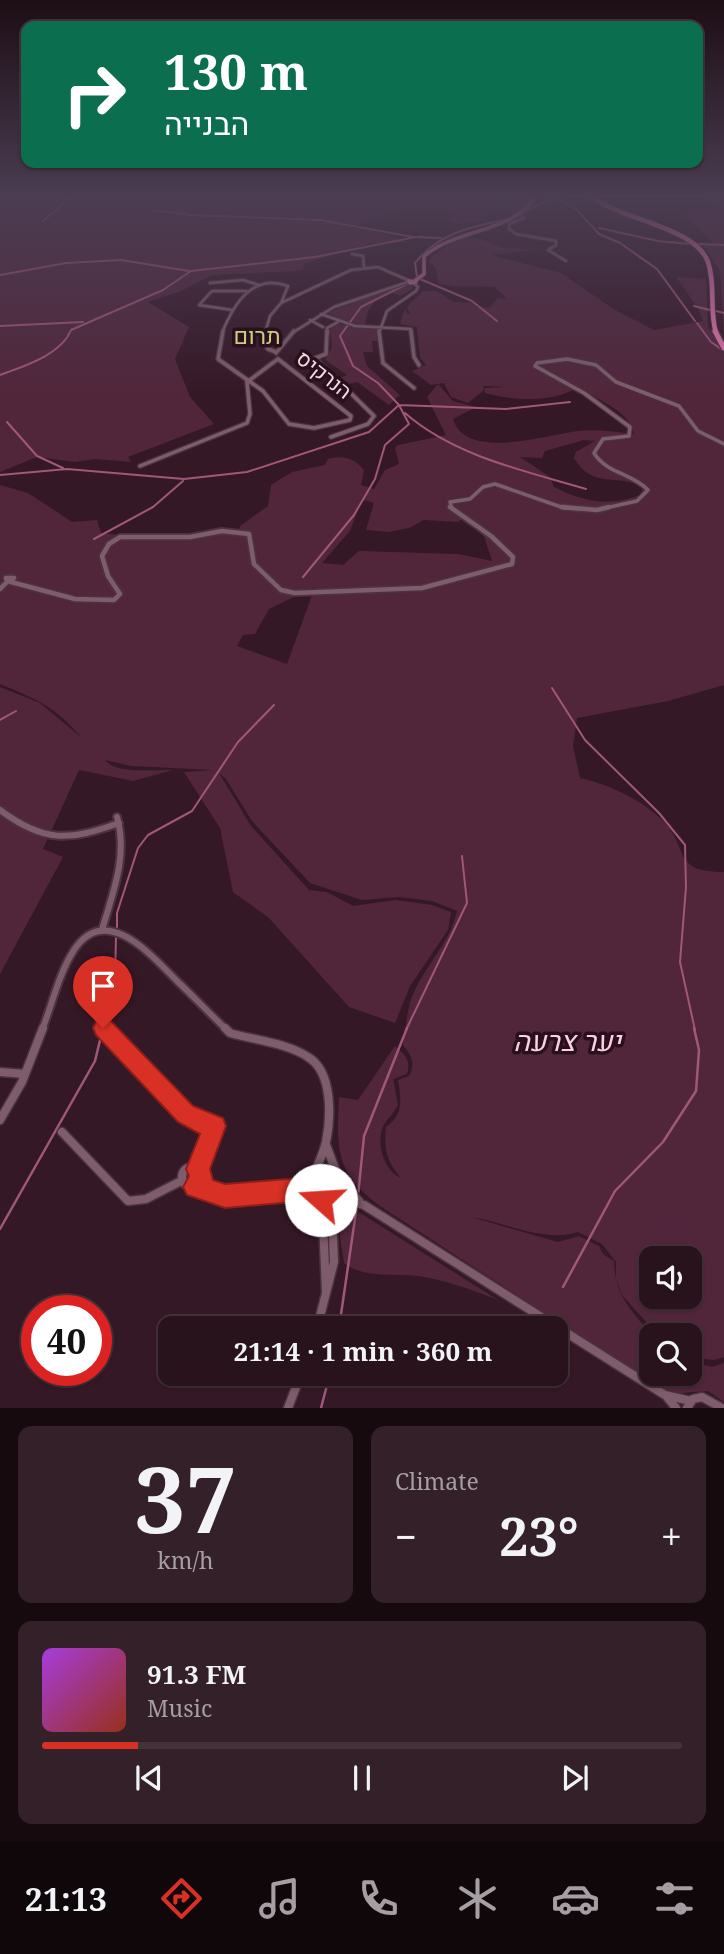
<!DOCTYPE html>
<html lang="en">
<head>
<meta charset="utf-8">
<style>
	body { margin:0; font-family:"Noto Serif",Heebo,serif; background:#342029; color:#f1f3f6; height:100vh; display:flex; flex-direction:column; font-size:26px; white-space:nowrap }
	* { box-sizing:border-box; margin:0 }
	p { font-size:23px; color:#a59ea3 }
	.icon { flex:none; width:38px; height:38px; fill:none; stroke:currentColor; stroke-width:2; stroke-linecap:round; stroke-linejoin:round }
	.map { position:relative; height:1408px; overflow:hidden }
	.drawer { display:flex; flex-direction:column; gap:18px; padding:18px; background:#160a0f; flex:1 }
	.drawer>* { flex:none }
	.hud { position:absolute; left:21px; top:21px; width:682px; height:147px; border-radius:14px; box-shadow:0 2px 5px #0004,0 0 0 2px #44323b; background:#0b6e4f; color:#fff; overflow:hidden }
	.controls { position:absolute; left:639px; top:1246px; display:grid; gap:14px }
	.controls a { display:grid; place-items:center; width:63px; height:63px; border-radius:14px; background:#28121c; box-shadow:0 2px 5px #0004,0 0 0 2px #44323b; font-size:35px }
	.speed { position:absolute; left:21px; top:1295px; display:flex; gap:14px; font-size:35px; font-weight:700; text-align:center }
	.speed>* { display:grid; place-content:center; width:91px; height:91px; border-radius:50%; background:#28121c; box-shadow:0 2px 5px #0004,0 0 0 2px #44323b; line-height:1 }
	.speed .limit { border:10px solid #d22; background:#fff; color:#111 }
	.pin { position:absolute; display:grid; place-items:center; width:60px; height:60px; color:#fff; margin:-72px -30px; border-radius:50% 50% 50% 0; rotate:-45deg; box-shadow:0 0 7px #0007 }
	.pin .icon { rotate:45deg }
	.me { position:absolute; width:77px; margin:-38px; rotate:289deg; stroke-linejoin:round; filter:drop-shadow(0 0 5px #0008) }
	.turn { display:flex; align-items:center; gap:24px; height:147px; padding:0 28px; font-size:32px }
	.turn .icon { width:91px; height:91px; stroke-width:2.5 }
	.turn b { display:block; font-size:49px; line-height:60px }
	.big { font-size:52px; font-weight:700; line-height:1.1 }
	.drawer .widget { flex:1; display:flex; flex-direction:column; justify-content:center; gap:10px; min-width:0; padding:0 24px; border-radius:14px; background:#342029 }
	.drawer .dial { align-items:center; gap:0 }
	.dial b { font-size:91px; line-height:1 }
	.song { display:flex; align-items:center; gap:21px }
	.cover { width:84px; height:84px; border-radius:10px; background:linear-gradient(135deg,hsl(280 70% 55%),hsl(10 70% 35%)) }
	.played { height:7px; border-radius:4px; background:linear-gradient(90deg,#d93025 15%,#44323b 15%) }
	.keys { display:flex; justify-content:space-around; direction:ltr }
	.heat { display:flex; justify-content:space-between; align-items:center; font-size:38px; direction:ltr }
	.drawer .tiles { flex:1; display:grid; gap:18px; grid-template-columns:1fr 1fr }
	.widget:last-child { grid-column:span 2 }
	.trip { position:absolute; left:158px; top:1316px; width:410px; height:70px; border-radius:14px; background:#28121c; box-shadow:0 2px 5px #0004,0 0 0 2px #44323b; font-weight:700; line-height:70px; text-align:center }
	.tab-bar { display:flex; height:112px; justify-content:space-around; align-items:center; background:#10070b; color:#a59ea3 }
	.tab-bar .icon { width:49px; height:49px }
	.tab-bar .active { color:#d93025 }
	.tab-bar b { font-size:32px; color:#f1f3f6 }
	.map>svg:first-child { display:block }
</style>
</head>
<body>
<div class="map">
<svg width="724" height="1408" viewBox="0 0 724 1408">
	<rect width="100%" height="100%" fill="#351826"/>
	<path fill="#51263b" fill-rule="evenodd" d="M0,196h536l-14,18 -10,1 -3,-5c-11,-3 -21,0 -27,10l-18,4 -17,-3 7,-9 -37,-3 -24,3 -37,14 53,16 -38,1 -67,21 -1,6 -6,1 -85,4 -33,17 -31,10 41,25 -14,32 15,38 24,27 -86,33 3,5 -35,-3 -21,3 -38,-5 -37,15z
		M724,196v139l-4,-64 -16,-25 10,-3 -30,-29 33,-5 -11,-12z
		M460,237l23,3 22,8 35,1 -48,6 69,18 54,37 39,20 49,-9 -5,-13 -22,-31 30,2 2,48 16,26v332l-56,16 -91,17 -4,28 7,32c28,6 62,22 82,42 28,27 8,52 62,52v485l-10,3 -24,-3v-22h-32l-36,-40 -6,-16v-17l-14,-18 -24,-12c-36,11 -72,-10 -107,-15l87,25 21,-6 20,10 4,8 11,7c1,35 16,48 38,74l-1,39h39v-13l22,6 12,-4v39l-16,-11 -39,3 -289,-188c-46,-33 -43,-58 -41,-109l19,3 37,-54c11,10 16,14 12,28l-14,5 5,26c-4,9 -13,15 -16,24 -5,18 2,41 19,49 -15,-17 -17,-29 -15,-51 18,-12 15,-29 12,-47l11,-4c7,-13 2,-21 -6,-31 3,-18 4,-40 12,-55 13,-27 36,-50 42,-79l-25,-10 -33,-4 -37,3 -52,-17 -58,-62 -26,-42 -7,-6 32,53 58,64 18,2 26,14 43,-6 36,5 19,7 -3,18 -38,56 -15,37 -46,-16 -80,-89 -36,-26 -13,-64 -36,-56 29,-2 -82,-4 -26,-6c11,15 50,9 68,10l-40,11 -54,-11 -36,79 20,8 -63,117v-287l40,16 42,35c-28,-32 -43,-38 -82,-54v-199l28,8 44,29 25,-2 4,13 52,6 85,-7 2,-6 28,-20 3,-21 21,-13 33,-7 3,-6c15,-4 26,-1 36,11l-3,15 13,4 11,-19 14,-6 -4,-16 3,-3 48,-10 -19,-38 11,-13 15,17 23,6 -23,12c13,43 95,15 126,12 18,-2 37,1 55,3 -2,-21 -39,-37 -57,-46 -25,15 -64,13 -92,5l-1,-5 21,-1 -21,-1 -1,5 -15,12 -17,-6 -7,-14 -13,2 -19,-14 14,-6 -6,-7 -3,-31 -17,-3 5,-16 2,6h3l-3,-7 16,-16h13l18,11 22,1v4l13,1 9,-10 9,1 -12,-12c-18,-2 -40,2 -57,-4l-2,-14 -7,-7 2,-5zM584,440l11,1 -19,11 -2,6c19,33 47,14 69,30l-3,7c-31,12 -56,7 -86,-8l-4,-10 -30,-20 22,1 3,-7zM364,500l10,3 -8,27 23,2 20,-4 15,-8 34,2 5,-4 21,18 8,25 -34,-7 -99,-3 -16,14 -21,-2 28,-32 10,-27zM315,587l-28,77 -50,-18 6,-11 12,-1 14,-25zM651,1258h39v39h-39z
		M406,283l8,1 -3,6 -11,6 -9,-4c-16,6 -25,16 -26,33l-22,-4 -15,-8 30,-14z
		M337,324l41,5v12h-6l1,11h-10l4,14 33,29 -11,10 -32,-23 -12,3 -7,-6 9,-4 -22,-15 7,-13 -2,-18z
		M353,1209l12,7 133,84c-26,-10 -52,-20 -80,-24 -24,-3 -54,3 -74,-13 -2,-19 -12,-45 9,-54z"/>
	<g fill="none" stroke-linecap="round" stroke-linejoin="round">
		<path stroke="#a0577a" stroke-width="2" d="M554,196l23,14 22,24 21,9 37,26 38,52
			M153,210l38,5 129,5 93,17
			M519,215l30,-15 -2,-4
			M43,221l21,-18 3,-7
			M599,228l59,13 32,3
			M418,237l23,1
			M697,244l27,1
			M0,275l66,-12 55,-3 68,11
			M420,279l52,22 25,20
			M412,281l5,-4 -2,-14c23,-29 54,-36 89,-43
			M694,306l16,4
			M716,311l8,2
			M697,323l14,19 13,9
			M0,326l83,-4
			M0,375c24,-9 61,-20 71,-45l92,-40 28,-19 124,-14 101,-20
			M405,413c49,43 120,58 181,76
			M7,422l30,34 26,12
			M0,475l67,-6 117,10 63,-7 122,-40 30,-27 107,4 64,-7
			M94,539l59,-32 30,-26
			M303,577l51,-62 21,-36 10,-34 24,-21 -10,-19 -21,-22 -25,-17 -13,-30 21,-29 46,-23
			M552,688l33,52 74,73 26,32 1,42 -6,75 15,68
			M0,720l16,-9
			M117,930v-17l21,-65 10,-13 44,-24 46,-69 36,-37
			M104,1023l11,-42 1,-45
			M406,1030l61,-127 -5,-47"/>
		<path stroke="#a0577a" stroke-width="2.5" d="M358,1196l6,-60 43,-108
			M0,1229l95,-168 7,-29
			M563,1287l52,-96 48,-49 33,-51 3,-41 -5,-22
			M339,1328l18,-123
			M321,1408l9,-34"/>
		<defs>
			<path id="minor-far4" d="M521,216l3,2 -15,6v5l7,5 40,7v4l-8,5 18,11
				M352,254l11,2 1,11
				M210,283l33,-3 16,5
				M232,310l-33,-5 13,-14h34
				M321,314l34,12 56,3v4
				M310,320l13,7
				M222,333c12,-30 31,-60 66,-47l-7,17
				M265,333l5,-17 11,-13 70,-33 27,-3 32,14
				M292,333l42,-26 74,-25
				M328,333l-1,-5 11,-6
				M379,333l8,-22 29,-20 2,-4 -5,-4"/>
			<path id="minor-far3" d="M223,331l-5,28 45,32 26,33 25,4 36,-8 1,-4 -73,-57
				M266,331l-3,10 5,8 8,3
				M379,331l4,32 31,25
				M411,331l3,26 5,8
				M276,353l18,-22
				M316,359l58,57 -6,8 -37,13
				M305,362l21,-8 1,-23
				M140,466l107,-43 3,-9 -3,-32 31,-23
				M452,509l-2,-7 20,-3 13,-12 12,-3 69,24 18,1
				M601,509l36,-8 11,-11c-16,-17 -41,-16 -54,-37l9,-14 26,-3 1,-9 -46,-34 -49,-27 2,-3 30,-4 29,6 20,17 63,24 19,25 26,13"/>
			<path id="minor-far2" d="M562,507l35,3 12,-3
				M6,578h8l-7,4z
				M11,582l64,17 39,1 6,-6 -12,-18 -6,-20 7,-12 11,-7h70l32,-6 27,3 5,30 27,26 14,3 127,-5 90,-24 1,-7 -22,-21 -41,-29
				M0,589l7,-7"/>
			<path id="minor-far1" d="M0,810c44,33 69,31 119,13
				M102,930c11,-38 26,-74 15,-113
				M103,1028l2,2
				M42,1030c10,-25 17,-57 32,-80 32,-49 79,7 103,31 17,16 33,33 50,49"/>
			<path id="minor" d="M103,1028l82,86 17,10 13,2 -17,43
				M225,1028l5,5c24,7 57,10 78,24 25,15 23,60 18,85 -3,14 -11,28 -16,41l13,38 3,71
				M0,1072l25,2
				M0,1120l22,-38 21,-54
				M62,1132l66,69 18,-2 37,-19
				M182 1177a10 10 0 1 1 20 0a10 10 0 1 1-20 0Z
				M343,1182l16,19
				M195,1187l30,9 86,-7
				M335,1198l29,7 301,190 26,6
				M318,1199l15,1 9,-13 -16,-42
				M334,1215l9,-12 8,-2
				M317,1328l17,-66 -2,-51 3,-13
				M667,1397l9,11
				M288,1408l13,-34
				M687,1408l6,-9 9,-2 20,11"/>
			<path id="major" d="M409,281l7,1 -6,1z
				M415,281l9,-7v-18c34,-28 88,-23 113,-60"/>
			<path id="highway-far1" d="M591,196c29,24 105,31 117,66 8,23 1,48 8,71"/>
			<path id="highway" d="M715,331l9,17"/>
		</defs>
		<use href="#minor-far4" stroke="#4a333e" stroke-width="4.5"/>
		<use href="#minor-far3" stroke="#4a333e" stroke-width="6"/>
		<use href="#minor-far2" stroke="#4a333e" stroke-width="8"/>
		<use href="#minor-far1" stroke="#4a333e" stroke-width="10"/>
		<use href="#minor" stroke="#4a333e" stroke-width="11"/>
		<use href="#major" stroke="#4a333e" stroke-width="5"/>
		<use href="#highway-far1" stroke="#4a333e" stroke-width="6"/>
		<use href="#highway" stroke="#4a333e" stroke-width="8"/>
		<use href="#minor-far4" stroke="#7e5c6b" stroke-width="2.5"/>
		<use href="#minor-far3" stroke="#7e5c6b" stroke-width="3.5"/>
		<use href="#minor-far2" stroke="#7e5c6b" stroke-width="4.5"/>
		<use href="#minor-far1" stroke="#7e5c6b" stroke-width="6"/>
		<use href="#minor" stroke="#7e5c6b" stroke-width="8"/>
		<use href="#major" stroke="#bf6b94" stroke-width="3.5"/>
		<use href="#highway-far1" stroke="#eb75af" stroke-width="4.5"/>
		<use href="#highway" stroke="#eb75af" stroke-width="5"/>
	</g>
	<linearGradient id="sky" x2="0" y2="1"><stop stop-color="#1d0d15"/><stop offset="0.5" stop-color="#4b3d52"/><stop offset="1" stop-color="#4b3d52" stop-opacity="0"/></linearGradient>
	<rect width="724" height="393" fill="url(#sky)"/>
	<path fill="#d93025" stroke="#8d1f18" stroke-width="2" d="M103,1018l8,3 82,85 30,12 3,8 -16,43 3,11 12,4 86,-7c11,4 18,12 22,23l-3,9 -9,3 -15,-11 -81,7 -38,-13 -4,-8 6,-11 -3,-7 14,-35 -22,-12 -82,-87 -3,-7 3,-7z"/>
	<g text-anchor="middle" stroke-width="7" stroke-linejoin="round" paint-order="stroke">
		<g font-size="21" fill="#f1dce5" stroke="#2a0f1c">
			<text transform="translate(324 375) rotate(38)" y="7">הנרקיס</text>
		</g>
		<g font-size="23" fill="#c8ce80" stroke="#2a0f1c">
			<text x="257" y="344">תרום</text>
		</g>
		<g font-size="28" font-style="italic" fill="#fbd0e2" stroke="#2a0f1c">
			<text x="567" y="1051">יער צרעה</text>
		</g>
	</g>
</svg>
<div class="controls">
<a><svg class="icon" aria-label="sound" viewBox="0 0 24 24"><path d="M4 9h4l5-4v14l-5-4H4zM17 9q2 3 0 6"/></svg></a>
<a><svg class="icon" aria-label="search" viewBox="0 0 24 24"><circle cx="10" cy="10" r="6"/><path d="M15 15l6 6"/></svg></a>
</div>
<div class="speed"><div class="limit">40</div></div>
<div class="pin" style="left:103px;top:1028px;background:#d93025"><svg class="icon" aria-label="arrive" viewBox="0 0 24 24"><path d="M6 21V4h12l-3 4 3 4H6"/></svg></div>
<svg class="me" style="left:321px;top:1200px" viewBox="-20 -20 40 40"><circle r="19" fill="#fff"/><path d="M0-13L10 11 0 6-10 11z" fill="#d93025"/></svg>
<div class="trip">21:14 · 1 min · 360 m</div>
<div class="hud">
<div class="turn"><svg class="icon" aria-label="right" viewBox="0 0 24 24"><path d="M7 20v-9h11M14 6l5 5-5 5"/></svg><div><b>130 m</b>הבנייה</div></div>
</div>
</div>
<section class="drawer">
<div class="tiles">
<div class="widget dial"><b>37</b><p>km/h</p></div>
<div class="widget"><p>Climate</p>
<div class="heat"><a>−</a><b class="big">23°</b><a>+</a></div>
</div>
<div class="widget">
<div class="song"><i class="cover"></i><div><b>91.3 FM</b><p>Music</p></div></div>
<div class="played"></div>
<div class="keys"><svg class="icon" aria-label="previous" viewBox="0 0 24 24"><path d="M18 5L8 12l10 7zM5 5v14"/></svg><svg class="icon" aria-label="pause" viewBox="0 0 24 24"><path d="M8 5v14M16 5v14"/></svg><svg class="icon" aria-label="next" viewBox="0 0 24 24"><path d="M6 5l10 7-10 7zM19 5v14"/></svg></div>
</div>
</div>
</section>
<nav class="tab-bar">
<b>21:13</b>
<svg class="icon active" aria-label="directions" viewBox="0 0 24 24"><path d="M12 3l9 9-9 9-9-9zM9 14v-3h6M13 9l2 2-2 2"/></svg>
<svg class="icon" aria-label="music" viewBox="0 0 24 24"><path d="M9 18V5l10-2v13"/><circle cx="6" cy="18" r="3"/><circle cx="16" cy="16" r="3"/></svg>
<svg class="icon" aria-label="phone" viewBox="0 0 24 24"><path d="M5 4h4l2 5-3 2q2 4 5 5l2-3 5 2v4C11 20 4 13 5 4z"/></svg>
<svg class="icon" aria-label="climate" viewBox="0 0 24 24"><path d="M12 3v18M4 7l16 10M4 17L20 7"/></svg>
<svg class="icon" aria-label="car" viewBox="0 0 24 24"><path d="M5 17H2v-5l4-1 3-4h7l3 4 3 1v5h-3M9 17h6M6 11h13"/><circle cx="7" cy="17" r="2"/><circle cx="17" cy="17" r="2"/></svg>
<svg class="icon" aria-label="filters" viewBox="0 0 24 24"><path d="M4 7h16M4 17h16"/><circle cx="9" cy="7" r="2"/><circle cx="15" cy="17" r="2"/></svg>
</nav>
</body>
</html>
